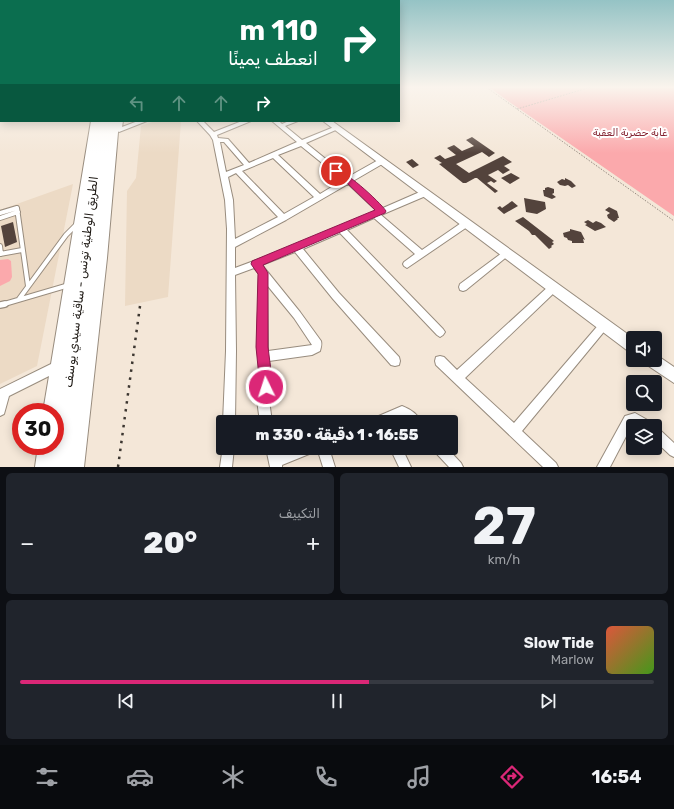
<!DOCTYPE html>
<html lang="ar">
<head>
<meta charset="utf-8">
<style>
	body { margin:0; font-family:Rubik,Cairo,sans-serif; background:#20242c; color:#f1f3f6; direction:rtl; height:100vh; display:flex; flex-direction:column; font-size:15px; white-space:nowrap }
	* { box-sizing:border-box; margin:0 }
	p { font-size:13px; color:#9ea1a6 }
	.icon { flex:none; width:22px; height:22px; fill:none; stroke:currentColor; stroke-width:2; stroke-linecap:round; stroke-linejoin:round }
	.map { position:relative; height:467px; overflow:hidden; direction:ltr }
	.sheet { display:flex; flex-direction:column; gap:6px; padding:6px; background:#0d0f14; flex:1 }
	.sheet>* { flex:none }
	.hud { position:absolute; left:0px; top:0px; width:400px; height:122px; box-shadow:0 2px 10px #0003; direction:rtl; background:#0b6e4f; color:#fff; overflow:hidden }
	.buttons { position:absolute; left:626px; top:331px; display:grid; gap:8px }
	.buttons a { display:grid; place-items:center; width:36px; height:36px; border-radius:4px; background:#171b24; box-shadow:0 2px 10px #0003; font-size:20px }
	.speed { position:absolute; left:12px; top:403px; display:flex; gap:8px; font-size:20px; font-weight:700; text-align:center }
	.speed>* { display:grid; place-content:center; width:52px; height:52px; border-radius:50%; background:#171b24; box-shadow:0 2px 10px #0003; line-height:1 }
	.speed .limit { border:6px solid #d22; background:#fff; color:#111 }
	.pin { position:absolute; display:grid; place-items:center; width:34px; height:34px; color:#fff; margin:-17px; border:2px solid #fff; border-radius:50%; box-shadow:0 1px 4px #0007 }
	.me { position:absolute; width:44px; margin:-22px; rotate:356deg; stroke-linejoin:round; filter:drop-shadow(0 0 3px #0008) }
	.turn { display:flex; align-items:center; gap:14px; height:84px; padding:0 16px; font-size:18px }
	.turn .icon { width:52px; height:52px; stroke-width:2.5 }
	.turn b { display:block; font-size:28px; line-height:34px }
	.lanes { display:flex; align-items:center; height:38px; padding:0 16px; background:#0003; justify-content:center; gap:20px; direction:ltr }
	.lanes .off { opacity:.35 }
	.big { font-size:30px; font-weight:800; line-height:1.1 }
	.sheet .tile { flex:1; display:flex; flex-direction:column; justify-content:center; gap:6px; min-width:0; padding:0 14px; border-radius:6px; background:#20242c }
	.sheet .dial { align-items:center; gap:0 }
	.dial b { font-size:52px; line-height:1 }
	.song { display:flex; align-items:center; gap:12px }
	.cover { width:48px; height:48px; border-radius:6px; background:linear-gradient(135deg,hsl(10 70% 55%),hsl(100 70% 35%)) }
	.played { height:4px; border-radius:2px; background:linear-gradient(90deg,#db2777 55%,#363941 55%) }
	.keys { display:flex; justify-content:space-around; direction:ltr }
	.heat { display:flex; justify-content:space-between; align-items:center; font-size:22px; direction:ltr }
	.sheet .tiles { flex:1; display:grid; gap:6px; grid-template-columns:1fr 1fr }
	.tile:last-child { grid-column:span 2 }
	.trip { position:absolute; left:216px; top:415px; width:242px; height:40px; border-radius:4px; background:#171b24; box-shadow:0 2px 10px #0003; font-weight:800; line-height:40px; text-align:center; direction:rtl }
	.tab-bar { display:flex; height:64px; justify-content:space-around; align-items:center; background:#090b0e; color:#9ea1a6 }
	.tab-bar .icon { width:28px; height:28px }
	.tab-bar .on { color:#db2777 }
	.tab-bar b { font-size:18px; color:#f1f3f6 }
	.map>svg:first-child { display:block }
</style>
</head>
<body>
<div class="map">
<svg width="674" height="467" viewBox="0 0 674 467">
	<rect width="100%" height="100%" fill="#f4e7d8"/>
	<path fill="#ecdac5" d="M155,121h26l-13,176 -43,9 2,-115 9,-13 5,-52z
		M73,184l-36,182 -37,18v-174z"/>
	<path fill="#fba9ac" d="M489,87h185v129l-166,-115z
		M8,259l3,2 1,16 -2,4 -10,5v-26z"/>
	<path fill="#53433c" d="M472,137l23,16 -6,4 -7,-5 -26,12 13,9 34,-17 9,6 -8,4 6,4 -7,4 -5,-4 -10,5 9,6 -3,2 -3,-2 -4,2 11,8 -3,2 -18,-15h-2l-9,5h-3l-24,-19 3,-1 -8,-5 6,-3 5,4 11,-4 -9,-7 7,-3 8,6 12,-5 -8,-6z
		M412,159l7,6 -6,3 -7,-6z
		M511,173l9,5 -10,6 -9,-6z
		M565,178l6,3 5,5 -4,2 -4,-3 -3,1 -5,-1 -3,-3 5,-3 3,1z
		M548,187l6,2v4l-2,1 4,3 -4,2 -8,-3 -1,-6h2v-2z
		M524,198l21,4 1,7 -9,5 -11,-2z
		M512,201l6,5 -14,8 -7,-6 3,-2 2,2z
		M609,207l8,4 2,7h-2l1,1 -4,3 -6,-4 -1,-3 3,-2 -5,-3z
		M523,217l31,24 -2,1 2,2 -3,2 1,1 -3,2 -14,-14h-3l-3,-4 -14,-10z
		M588,220l5,3 3,-2 5,2 5,4 -11,4 -10,-6 2,-1 -3,-2z
		M13,222l4,20 -12,5 -4,-21z
		M570,229l11,3 4,8 -2,-1 1,4h-12v-2l-4,-1 -1,-2 -3,-1 -1,-4 7,-2z"/>
	<g fill="none" stroke-linecap="round" stroke-linejoin="round">
		<defs>
			<path id="lane-far1" d="M0,213l17,-5 11,78
				M0,218l18,-6
				M0,246l1,8
				M0,254l22,-4
				M19,299l47,-64 11,-11
				M1,305l68,-20"/>
			<path id="lane" d="M0,305l5,-1"/>
			<path id="street" d="M0,90h1v4h-1z
				M91,121h6l-42,291h-12l6,-36 -40,20 -5,18 -4,2v-27l51,-25z
				M117,121h6l-1,6 16,-6h9l-28,11 -3,-2z
				M197,121h6l11,11 28,-11h9l-34,14 1,3 10,1 21,24 48,-21 -25,-21h7l3,3 7,-3h9l-13,5 17,14 32,-13h4v2l-32,14 42,34 32,-18h4v4l-31,18 30,27 39,-17h6l1,2 -1,2 -47,20 41,35 42,-29h6l1,2 -1,2 -63,43 -3,-2 -1,-2 1,-2 11,-8 -41,-36 -27,12 96,99 2,3 -2,3 -3,2 -3,-2 -97,-102 -37,16 36,44 60,64 1,4 -1,4 -4,1 -4,-1 -58,-66 -38,-47 -33,13 38,47 21,29c1,4 0,6 -1,10l-8,4 -43,6 3,22 -3,17 3,22h-12l-3,-22 5,-17 -5,-36 2,-73 -5,-6 -19,7 1,76 -1,71h-12l3,-71 1,-122 -2,-29 -12,-60 -3,-5zM220,142h4l20,23 -18,7zM301,146l42,34 -23,14 -42,-39zM273,158l41,39 -30,17 -42,-43zM236,173l42,44 -43,22 -2,-39 -5,-23zM348,184l29,27 -83,35 -59,22v-21l51,-27zM267,285l27,33 18,27 -44,6z
				M506,250l3,1 1,2 -1,2 -43,35 -3,1 -3,-1 -1,-3 1,-3z
				M553,284l3,1 1,3 -1,3 -91,87 49,45 87,-101 3,-1 3,1 2,3 -2,3 -85,103 34,32 2,4h-15l-107,-102 -1,-4 1,-4 4,-1 4,1 13,13 93,-85z
				M402,406c8,3 16,8 19,16h-14l-5,-4 -10,4h-20l2,-4z
				M635,413l16,9 2,4 -21,-1 -22,42h-13l28,-51z
				M655,427l4,2 15,14v14l-4,-2 -15,-14z
				M38,446h12l-3,21h-12z
				M223,446v2h11l-2,19h-12z
				M266,448h12l1,5 15,-5h22l-2,4 -32,13v2h-12z
				M317,448h12l6,19h-12z
				M390,448h12l9,19h-12z
				M433,448h14l14,15 2,4h-14l-14,-15z"/>
			<path id="secondary" d="M323,121h9l301,217v15l-5,-2z
				M655,354l19,13v16l-27,-18 -2,-5h10z"/>
			<path id="highway" d="M95,121h12l-16,134 16,-134h12l-12,137 -23,209h-39l3,-21h7v-34h-2z"/>
		</defs>
		<use href="#lane-far1" stroke="#988c7e" stroke-width="6"/>
		<use href="#lane" stroke="#988c7e" stroke-width="8"/>
		<use href="#street" stroke="#988c7e" stroke-width="2"/>
		<use href="#secondary" stroke="#988c7e" stroke-width="2"/>
		<use href="#highway" stroke="#988c7e" stroke-width="2"/>
		<path stroke="#958b81" stroke-width="1" stroke-dasharray="1.5 1.5" stroke-linecap="butt" d="M486,87l188,134
			M517,109l74,-22"/>
		<use href="#lane-far1" stroke="#fff" stroke-width="4"/>
		<use href="#lane" stroke="#fff" stroke-width="5.5"/>
		<use href="#street" fill="#fff" fill-rule="evenodd"/>
		<use href="#secondary" fill="#fff" fill-rule="evenodd"/>
		<use href="#highway" fill="#fff" fill-rule="evenodd"/>
		<path stroke="#3c3630" stroke-width="2.5" stroke-dasharray="2.5 5.5" stroke-linecap="butt" d="M118,467l22,-161"/>
	</g>
	<linearGradient id="sky" x2="0" y2="1"><stop stop-color="#95c3c5"/><stop offset="0.57" stop-color="#faf4ed"/><stop offset="1" stop-color="#faf4ed" stop-opacity="0"/></linearGradient>
	<rect width="674" height="153" fill="url(#sky)"/>
	<path fill="#db2777" stroke="#8e194d" d="M333,169c9,-2 47,33 53,42l-1,2 -122,52 5,8v74l5,40 -2,5 -5,2 -4,-2 -2,-5 -4,-40 2,-73 -7,-10 1,-3 123,-51 -28,-27 -14,-10z"/>
	<g text-anchor="middle" stroke-width="4" stroke-linejoin="round" paint-order="stroke">
		<g font-size="10" fill="#83212f" stroke="#fff">
			<text x="630" y="136">غابة حضرية العقبة</text>
		</g>
		<g font-size="12" fill="#1b1611" stroke="#fff">
			<text transform="translate(81 282) rotate(-83)" y="4">الطريق الوطنية تونس - ساقية سيدي يوسف</text>
		</g>
	</g>
</svg>
<div class="buttons">
<a><svg class="icon" aria-label="sound" viewBox="0 0 24 24"><path d="M4 9h4l5-4v14l-5-4H4zM17 9q2 3 0 6"/></svg></a>
<a><svg class="icon" aria-label="search" viewBox="0 0 24 24"><circle cx="10" cy="10" r="6"/><path d="M15 15l6 6"/></svg></a>
<a><svg class="icon" aria-label="layers" viewBox="0 0 24 24"><path d="M12 4l9 5-9 5-9-5zM3 14l9 5 9-5"/></svg></a>
</div>
<div class="speed"><div class="limit">30</div></div>
<div class="pin" style="left:336px;top:171px;background:#d93025"><svg class="icon" aria-label="arrive" viewBox="0 0 24 24"><path d="M6 21V4h12l-3 4 3 4H6"/></svg></div>
<svg class="me" style="left:266px;top:387px" viewBox="-20 -20 40 40"><circle r="17" fill="#db2777" stroke="#fff" stroke-width="3"/><path d="M0-11L8 9 0 5-8 9z" fill="#fff"/></svg>
<div class="trip">16:55 · 1 دقيقة · 330 m</div>
<div class="hud">
<div class="turn"><svg class="icon" aria-label="right" viewBox="0 0 24 24"><path d="M7 20v-9h11M14 6l5 5-5 5"/></svg><div><b>110 m</b>انعطف يمينًا</div></div>
<div class="lanes"><svg class="icon off" aria-label="left" viewBox="0 0 24 24"><path d="M17 20v-9H6M10 6l-5 5 5 5"/></svg><svg class="icon off" aria-label="ahead" viewBox="0 0 24 24"><path d="M12 20V5M6 11l6-6 6 6"/></svg><svg class="icon off" aria-label="ahead" viewBox="0 0 24 24"><path d="M12 20V5M6 11l6-6 6 6"/></svg><svg class="icon" aria-label="right" viewBox="0 0 24 24"><path d="M7 20v-9h11M14 6l5 5-5 5"/></svg></div>
</div>
</div>
<section class="sheet">
<div class="tiles">
<div class="tile dial"><b>27</b><p>km/h</p></div>
<div class="tile"><p>التكييف</p>
<div class="heat"><a>−</a><b class="big">20°</b><a>+</a></div>
</div>
<div class="tile">
<div class="song"><i class="cover"></i><div><b>Slow Tide</b><p>Marlow</p></div></div>
<div class="played"></div>
<div class="keys"><svg class="icon" aria-label="previous" viewBox="0 0 24 24"><path d="M18 5L8 12l10 7zM5 5v14"/></svg><svg class="icon" aria-label="pause" viewBox="0 0 24 24"><path d="M8 5v14M16 5v14"/></svg><svg class="icon" aria-label="next" viewBox="0 0 24 24"><path d="M6 5l10 7-10 7zM19 5v14"/></svg></div>
</div>
</div>
</section>
<nav class="tab-bar">
<b>16:54</b>
<svg class="icon on" aria-label="directions" viewBox="0 0 24 24"><path d="M12 3l9 9-9 9-9-9zM9 14v-3h6M13 9l2 2-2 2"/></svg>
<svg class="icon" aria-label="music" viewBox="0 0 24 24"><path d="M9 18V5l10-2v13"/><circle cx="6" cy="18" r="3"/><circle cx="16" cy="16" r="3"/></svg>
<svg class="icon" aria-label="phone" viewBox="0 0 24 24"><path d="M5 4h4l2 5-3 2q2 4 5 5l2-3 5 2v4C11 20 4 13 5 4z"/></svg>
<svg class="icon" aria-label="climate" viewBox="0 0 24 24"><path d="M12 3v18M4 7l16 10M4 17L20 7"/></svg>
<svg class="icon" aria-label="car" viewBox="0 0 24 24"><path d="M5 17H2v-5l4-1 3-4h7l3 4 3 1v5h-3M9 17h6M6 11h13"/><circle cx="7" cy="17" r="2"/><circle cx="17" cy="17" r="2"/></svg>
<svg class="icon" aria-label="filters" viewBox="0 0 24 24"><path d="M4 7h16M4 17h16"/><circle cx="9" cy="7" r="2"/><circle cx="15" cy="17" r="2"/></svg>
</nav>
</body>
</html>
